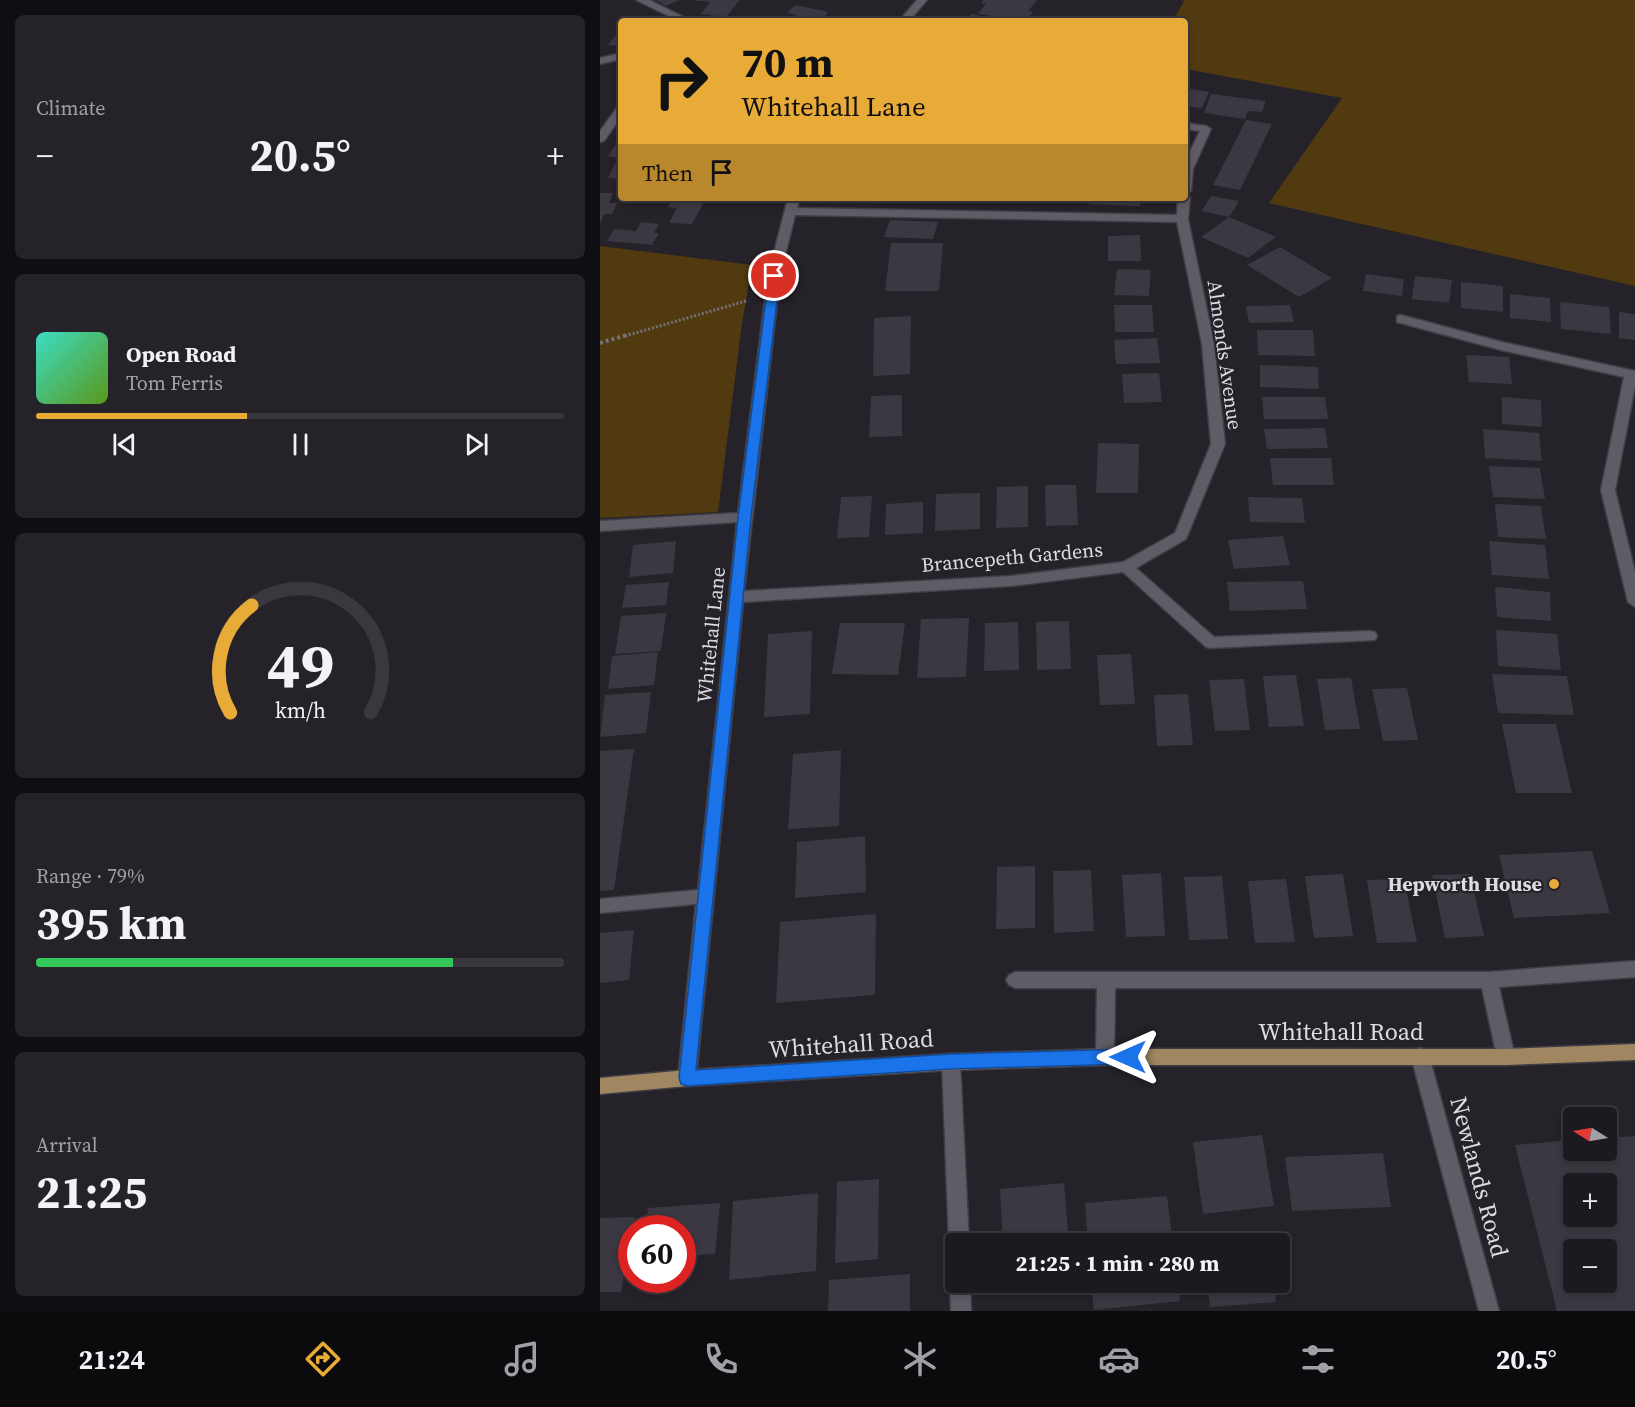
<!DOCTYPE html>
<html lang="en">
<head>
<meta charset="utf-8">
<style>
	body { margin:0; font-family:"Source Serif 4",serif; background:#252329; color:#f1f3f6; height:100vh; display:flex; flex-direction:column; font-size:22px; white-space:nowrap }
	* { box-sizing:border-box; margin:0 }
	p { font-size:20px; color:#a0a1a5 }
	.icon { flex:none; width:33px; height:33px; fill:none; stroke:currentColor; stroke-width:2; stroke-linecap:round; stroke-linejoin:round }
	.map { position:relative; flex:1; overflow:hidden }
	.side { display:flex; flex-direction:column; gap:15px; padding:15px; background:#0f0e12; width:600px }
	.side>* { flex:none }
	.guide { position:absolute; left:18px; top:18px; width:570px; height:183px; border-radius:6px; box-shadow:0 3px 9px #0003,0 0 0 2px #3a383e; background:#e8ab37; color:#111; overflow:hidden }
	.needle { width:39px; rotate:281deg }
	.controls { position:absolute; left:963px; top:1107px; display:grid; gap:12px }
	.controls a { display:grid; place-items:center; width:54px; height:54px; border-radius:6px; background:#1c1a20; box-shadow:0 3px 9px #0003,0 0 0 2px #3a383e; font-size:30px }
	.speed { position:absolute; left:18px; top:1215px; display:flex; gap:12px; font-size:30px; font-weight:700; text-align:center }
	.speed>* { display:grid; place-content:center; width:78px; height:78px; border-radius:50%; background:#1c1a20; box-shadow:0 3px 9px #0003,0 0 0 2px #3a383e; line-height:1 }
	.speed .limit { border:9px solid #d22; background:#fff; color:#111 }
	.pin { position:absolute; display:grid; place-items:center; width:51px; height:51px; color:#fff; margin:-26px; border:3px solid #fff; border-radius:50%; box-shadow:0 2px 6px #0007 }
	.me { position:absolute; width:66px; margin:-33px; rotate:270deg; stroke-linejoin:round; filter:drop-shadow(0 0 4px #0008) }
	.turn { display:flex; align-items:center; gap:21px; height:126px; padding:0 24px; font-size:27px }
	.turn .icon { width:78px; height:78px; stroke-width:2.5 }
	.turn b { display:block; font-size:42px; line-height:51px }
	.then { display:flex; align-items:center; height:57px; padding:0 24px; background:#0003; gap:12px; font-size:22px }
	.big { font-size:45px; font-weight:700; line-height:1.1 }
	.side .card { flex:1; display:flex; flex-direction:column; justify-content:center; gap:9px; min-width:0; padding:0 21px; border-radius:9px; background:#252329 }
	.side .dial { align-items:center; gap:0 }
	.dial svg { height:156px; overflow:visible; fill:none; stroke:#3a383e; stroke-width:7; stroke-linecap:round; text-anchor:middle }
	.dial text { fill:#f1f3f6; stroke:none }
	.song { display:flex; align-items:center; gap:18px }
	.cover { width:72px; height:72px; border-radius:9px; background:linear-gradient(135deg,hsl(170 70% 55%),hsl(90 70% 35%)) }
	.played { height:6px; border-radius:3px; background:linear-gradient(90deg,#e8ab37 40%,#3a383e 40%) }
	.keys { display:flex; justify-content:space-around; direction:ltr }
	.heat { display:flex; justify-content:space-between; align-items:center; font-size:33px; direction:ltr }
	.charge { height:9px; border-radius:4px; background:linear-gradient(90deg,#34c759 79%,#3a383e 0) }
	.trip { position:absolute; left:345px; top:1233px; width:345px; height:60px; border-radius:6px; background:#1c1a20; box-shadow:0 3px 9px #0003,0 0 0 2px #3a383e; font-weight:700; line-height:60px; text-align:center }
	.menu { display:flex; height:96px; justify-content:space-around; align-items:center; background:#0b0a0d; color:#a0a1a5 }
	.menu .icon { width:42px; height:42px }
	.menu .on { color:#e8ab37 }
	.menu b { font-size:27px; color:#f1f3f6 }
	main { display:flex; flex:1; min-height:0 }
	.map>svg:first-child { display:block }
</style>
</head>
<body>
<main>
<section class="side">
<div class="card"><p>Climate</p>
<div class="heat"><a>−</a><b class="big">20.5°</b><a>+</a></div>
</div>
<div class="card">
<div class="song"><i class="cover"></i><div><b>Open Road</b><p>Tom Ferris</p></div></div>
<div class="played"></div>
<div class="keys"><svg class="icon" aria-label="previous" viewBox="0 0 24 24"><path d="M18 5L8 12l10 7zM5 5v14"/></svg><svg class="icon" aria-label="pause" viewBox="0 0 24 24"><path d="M8 5v14M16 5v14"/></svg><svg class="icon" aria-label="next" viewBox="0 0 24 24"><path d="M6 5l10 7-10 7zM19 5v14"/></svg></div>
</div>
<div class="card dial"><svg viewBox="0 0 100 80">
<path d="M14 69A42 42 0 1 1 86 69"/>
<path d="M14 69A42 42 0 0 1 25 14" stroke="#e8ab37"/>
<text x="50" y="56" font-size="32" font-weight="700">49</text>
<text x="50" y="72" font-size="11">km/h</text>
</svg></div>
<div class="card"><p>Range · 79%</p><b class="big">395 km</b><div class="charge"></div></div>
<div class="card"><p>Arrival</p><b class="big">21:25</b></div>
</section>
<div class="map">
<svg width="1035" height="1311" viewBox="0 0 1035 1311">
	<rect width="100%" height="100%" fill="#25222a"/>
	<path fill="#513a0f" d="M580,0h455v286l-366,-83 73,-105 -157,-29v-48h-12l11,-20z
		M0,246l152,19 -10,58 -24,189 -118,6z"/>
	<path fill="#3c3841" fill-rule="evenodd" d="M47,0h33l-14,6 -10,-6 -5,2z
		M90,0h50l-14,17 -25,-3 9,-12z
		M383,0h54l-9,11 5,1 -6,9 -49,-7 8,-10 -5,-1z
		M195,5l30,6 3,2 -8,8h-30l7,-6 -10,-2z
		M371,14l31,6v1h-36z
		M19,31h2v15l-13,-1z
		M585,88l24,4 -7,16 -17,-2z
		M611,94l55,7 -4,11 -14,-1 -3,8 -41,-6z
		M646,120l26,4 -32,66 -27,-5z
		M21,137v21l-13,-2z
		M16,162h5v17l-13,-1z
		M0,193h13l-4,10h8l-5,11h-8l-4,10z
		M611,196l28,5 -10,16 47,20 -28,21 -47,-21 28,-20 -27,-6z
		M81,198h25l-14,26 -23,-1 8,-15 -9,-1 3,-6 8,1z
		M443,198h31l-1,3 -30,-1z
		M490,198h51l-1,8 -51,-2z
		M290,220l48,2 -5,17 -49,-2z
		M41,222l18,2 -5,9h5l-7,12 -45,-4 7,-12 22,2z
		M540,235l1,26h-33v-25z
		M291,243h52l-4,48h-54z
		M680,247l52,31 -33,19 -52,-32z
		M517,269l34,1 -2,26 -35,-1z
		M766,274l38,5 -2,17 -39,-5z
		M815,276l37,4 -3,23 -37,-4z
		M861,282l42,4v26l-42,-4z
		M910,294l40,4 1,24 -41,-4z
		M960,302l49,5 2,27 -50,-5z
		M514,305h38l2,27h-39z
		M690,305l4,17 -45,1 -3,-17z
		M1019,312l16,2v26l-16,-2z
		M311,316l-1,58 -37,2 1,-58z
		M657,330h56l2,26 -57,-1z
		M557,338l3,25 -44,1 -2,-24z
		M866,355l43,2 3,27 -43,-2z
		M660,365l58,2 1,22 -59,-2z
		M559,373l3,29 -38,1 -2,-29z
		M302,395v41l-33,1 2,-41z
		M662,397h63l3,22h-64z
		M902,397l39,3 1,27 -40,-3z
		M725,428l3,20 -61,1 -3,-20z
		M883,429l56,4 3,28 -57,-3z
		M498,443l41,1 -1,49h-42z
		M670,458h61l3,27h-61z
		M889,466l51,2 5,31 -52,-2z
		M445,485h31l2,40 -32,1z
		M428,486v41l-32,1 1,-41z
		M380,493v36l-45,2 1,-37z
		M272,496l-3,41 -32,1 4,-41z
		M648,497l54,1 3,25 -55,-1z
		M323,502v31l-38,2 1,-31z
		M895,504l46,2 5,33 -48,-2z
		M683,536l7,29 -56,4 -6,-29z
		M76,541l-3,32 -44,4 4,-32z
		M889,541l56,4 4,34 -57,-4z
		M703,581l4,28 -77,2 -3,-29z
		M69,582l-3,23 -44,3 4,-23z
		M895,587l55,5 1,29 -54,-4z
		M66,613l-5,38 -46,3 6,-38z
		M369,618l-3,59 -49,1 4,-59z
		M469,621l2,48 -34,1 -1,-48z
		M418,622l1,48 -35,1 1,-48z
		M240,623h65l-7,52 -66,-1z
		M896,630l61,4 4,36 -63,-4z
		M212,631l-2,83 -46,3 4,-83z
		M58,652l-4,33 -46,4 4,-33z
		M531,654l4,50 -35,1 -3,-50z
		M892,674l75,2 7,39 -76,-2z
		M696,675l8,51 -35,1 -6,-51z
		M751,678l9,51 -35,1 -8,-51z
		M644,679l6,51 -35,1 -6,-51z
		M807,688l11,52 -35,1 -11,-52z
		M51,692l-5,41 -46,4 5,-42z
		M588,694l5,51 -36,1 -3,-51z
		M902,724h54l16,69h-56z
		M34,749l-20,141 -14,1v-140z
		M241,750l-2,76 -51,3 5,-75z
		M265,836l1,56 -71,6 2,-56z
		M992,851l18,62 -96,5 -15,-63z
		M435,866v62l-39,1 1,-62z
		M491,870l3,61 -40,2 -1,-62z
		M561,873l4,63 -39,1 -4,-62z
		M743,874l10,62 -39,2 -9,-62z
		M870,874l14,62 -39,2 -13,-63z
		M622,876l6,63 -39,1 -5,-63z
		M686,879l9,63 -40,1 -7,-62z
		M804,879l13,63 -40,1 -10,-63z
		M276,914l-1,81 -99,8 4,-81z
		M34,930l-5,50 -29,3v-50z
		M662,1135l12,71 -71,8 -10,-72z
		M1035,1136v175h-78l-42,-166 59,-5v10h32v-12zM974,1184h32v32h-32zM974,1250h32v32h-32z
		M783,1153l8,54 -99,4 -7,-54z
		M279,1179l-1,80 -43,4 2,-81z
		M464,1183l5,61h-66l-3,-55z
		M218,1193l-2,78 -87,9 4,-79z
		M567,1196l6,48h-85l-3,-41z
		M120,1203l-5,51 -33,2v-28h-36l2,-20z
		M35,1217l-14,75h-21v-74z
		M310,1274v37h-82l1,-31z
		M405,1282h56v2l-56,5z
		M491,1282h86l3,19 -86,9z
		M607,1282h66l3,20 -66,5z"/>
	<g fill="none" stroke-linecap="round" stroke-linejoin="round">
		<defs>
			<path id="minor" d="M36,0h13l43,21h-13z
				M317,0h10l-18,21h-10z
				M21,53v6l-21,5v-6z
				M21,107v10l-17,24 -4,1v-11l17,-23z
				M585,123l21,3 5,3 -18,40 -2,22 -6,3v-32l15,-31 -15,-2z
				M585,195l5,3 -2,21 26,125 11,100 -39,95 -50,29 78,69 156,-6 5,1 2,4 -2,4 -164,8 -5,-1 -83,-75 -112,14 -268,16 -47,476 -2,6 -7,2 -7,-2 -2,-6 18,-174 -96,9v-14l98,-9 39,-368 -137,9v-10l138,-8 30,-237 20,-78h12l-3,10 380,7 1,-17h7zM195,215l382,7 25,122 9,100 -36,89 -52,29 -112,14 -267,15 36,-315z
				M801,315l101,27 133,29v15l-20,104 20,82v35l-7,-5 -27,-112 23,-113 -123,-27 -104,-28v-6z
				M1035,961v16l-136,10 16,70 -3,6 -6,2 -6,-2 -3,-6 -15,-69h-367l-1,69 -3,6 -6,2 -6,-2 -3,-6 1,-69h-82l-6,-3 -3,-5 3,-5 6,-3h474z
				M820,1048l6,2 3,6 70,255h-20l-68,-255 3,-6z
				M351,1054l6,2 3,6 9,182h-13v8l-4,-1 -3,-7 -7,-182 3,-6z
				M356,1274v8h14l1,29h-20l-1,-29z"/>
			<path id="major" d="M1035,1044v16l-129,5h-401l-154,5 -264,16 -87,8v-16l87,-8 264,-16 154,-5h401z"/>
		</defs>
		<use href="#minor" stroke="#403d44" stroke-width="3"/>
		<use href="#major" stroke="#403d44" stroke-width="3"/>
		<path stroke="#747178" stroke-width="3" stroke-dasharray="2 2" stroke-linecap="butt" d="M25,336l121,-35"/>
		<path stroke="#747178" stroke-width="4" stroke-dasharray="3 3" stroke-linecap="butt" d="M0,343l30,-9"/>
		<use href="#minor" fill="#605c66" fill-rule="evenodd"/>
		<use href="#major" fill="#a18761" fill-rule="evenodd"/>
	</g>
	<path fill="#1a73e8" stroke="#114b97" stroke-width="1.5" d="M174,273l6,3 -29,241 -55,553 255,-16 177,-5 5,2 3,6 -3,5 -5,2 -177,5 -264,17 -6,-2 -2,-6 59,-561 31,-241z"/>
	<circle fill="#e8ab37" stroke="#25222a" stroke-width="2" cx="954" cy="884" r="6"/>
	<g text-anchor="middle" stroke-width="4.5" stroke-linejoin="round" paint-order="stroke">
		<g font-size="20" fill="#dedbe1" stroke="#25222a">
			<text transform="translate(625 355) rotate(82)" y="7">Almonds Avenue</text>
			<text transform="translate(412 557) rotate(-5)" y="7">Brancepeth Gardens</text>
			<text transform="translate(111 635) rotate(-84)" y="7">Whitehall Lane</text>
		</g>
		<g font-size="20" font-weight="bold" fill="#dedbe1" stroke="#25222a" text-anchor="end">
			<text x="942" y="891">Hepworth House</text>
		</g>
		<g font-size="24" fill="#dedbe1" stroke="#25222a">
			<text x="741" y="1040">Whitehall Road</text>
			<text transform="translate(251 1044) rotate(-4)" y="8">Whitehall Road</text>
			<text transform="translate(879 1177) rotate(75)" y="8">Newlands Road</text>
		</g>
	</g>
</svg>
<div class="controls">
<a><svg class="needle" viewBox="-14 -14 28 28"><path d="M0-13l5 13h-10z" fill="#e53935"/><path d="M0 13l5-13h-10z" fill="#a0a1a5"/></svg></a>
<a>+</a>
<a>−</a>
</div>
<div class="speed"><div class="limit">60</div></div>
<div class="pin" style="left:174px;top:276px;background:#d93025"><svg class="icon" aria-label="arrive" viewBox="0 0 24 24"><path d="M6 21V4h12l-3 4 3 4H6"/></svg></div>
<svg class="me" style="left:528px;top:1057px" viewBox="-20 -20 40 40"><path d="M0-17L14 15 0 8-14 15z" fill="#1a73e8" stroke="#fff" stroke-width="4"/></svg>
<div class="trip">21:25 · 1 min · 280 m</div>
<div class="guide">
<div class="turn"><svg class="icon" aria-label="right" viewBox="0 0 24 24"><path d="M7 20v-9h11M14 6l5 5-5 5"/></svg><div><b>70 m</b>Whitehall Lane</div></div>
<div class="then">Then<svg class="icon" aria-label="arrive" viewBox="0 0 24 24"><path d="M6 21V4h12l-3 4 3 4H6"/></svg></div>
</div>
</div>
</main>
<nav class="menu">
<b>21:24</b>
<svg class="icon on" aria-label="directions" viewBox="0 0 24 24"><path d="M12 3l9 9-9 9-9-9zM9 14v-3h6M13 9l2 2-2 2"/></svg>
<svg class="icon" aria-label="music" viewBox="0 0 24 24"><path d="M9 18V5l10-2v13"/><circle cx="6" cy="18" r="3"/><circle cx="16" cy="16" r="3"/></svg>
<svg class="icon" aria-label="phone" viewBox="0 0 24 24"><path d="M5 4h4l2 5-3 2q2 4 5 5l2-3 5 2v4C11 20 4 13 5 4z"/></svg>
<svg class="icon" aria-label="climate" viewBox="0 0 24 24"><path d="M12 3v18M4 7l16 10M4 17L20 7"/></svg>
<svg class="icon" aria-label="car" viewBox="0 0 24 24"><path d="M5 17H2v-5l4-1 3-4h7l3 4 3 1v5h-3M9 17h6M6 11h13"/><circle cx="7" cy="17" r="2"/><circle cx="17" cy="17" r="2"/></svg>
<svg class="icon" aria-label="filters" viewBox="0 0 24 24"><path d="M4 7h16M4 17h16"/><circle cx="9" cy="7" r="2"/><circle cx="15" cy="17" r="2"/></svg>
<b>20.5°</b>
</nav>
</body>
</html>
